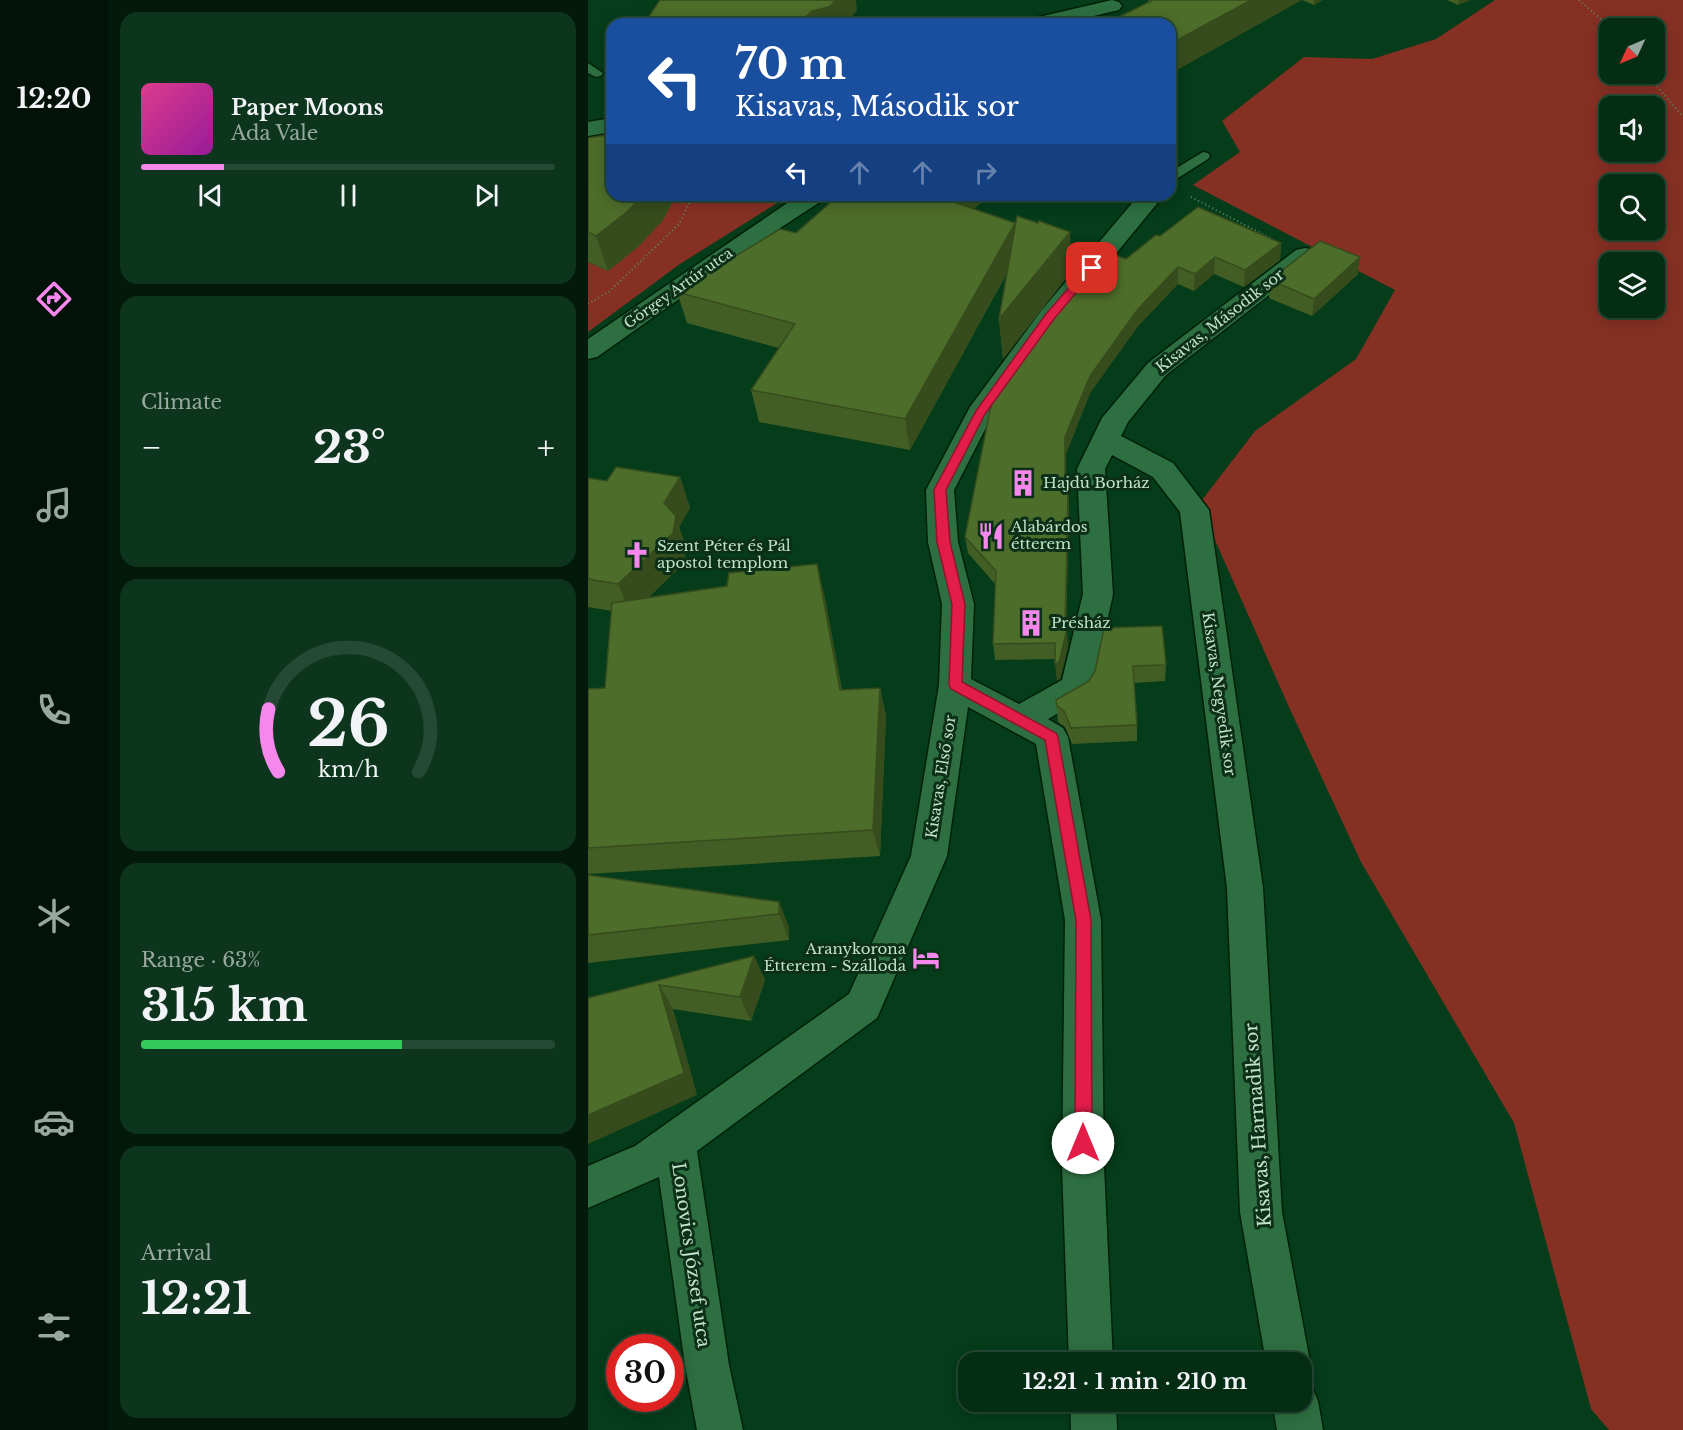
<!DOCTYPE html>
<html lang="en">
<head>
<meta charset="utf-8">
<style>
	body { margin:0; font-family:"Libre Baskerville",serif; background:#0d351d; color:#f1f3f6; height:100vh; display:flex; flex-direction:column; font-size:22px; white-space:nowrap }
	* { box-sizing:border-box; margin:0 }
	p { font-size:20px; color:#97a8a0 }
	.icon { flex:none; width:33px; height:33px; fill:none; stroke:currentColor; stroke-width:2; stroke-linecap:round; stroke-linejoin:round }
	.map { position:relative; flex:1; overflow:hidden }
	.drawer { display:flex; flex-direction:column; gap:12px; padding:12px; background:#02190b; width:480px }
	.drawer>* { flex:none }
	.hud { position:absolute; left:18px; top:18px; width:570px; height:183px; border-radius:18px; box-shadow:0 3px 15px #0003,0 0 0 2px #254934; background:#1a4fa0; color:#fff; overflow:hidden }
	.needle { width:39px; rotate:226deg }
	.buttons { position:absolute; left:1011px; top:18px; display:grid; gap:12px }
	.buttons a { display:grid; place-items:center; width:66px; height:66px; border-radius:12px; background:#042d14; box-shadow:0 3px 15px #0003,0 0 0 2px #254934; font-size:30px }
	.speed { position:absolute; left:18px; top:1334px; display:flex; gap:12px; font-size:30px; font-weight:700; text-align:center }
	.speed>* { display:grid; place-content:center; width:78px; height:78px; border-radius:50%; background:#042d14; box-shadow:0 3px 15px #0003,0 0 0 2px #254934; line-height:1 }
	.speed .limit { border:9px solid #d22; background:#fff; color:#111 }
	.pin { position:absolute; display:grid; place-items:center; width:51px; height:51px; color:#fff; margin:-26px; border-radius:12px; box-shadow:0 3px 9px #0006 }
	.me { position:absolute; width:66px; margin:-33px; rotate:0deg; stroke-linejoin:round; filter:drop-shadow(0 0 4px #0008) }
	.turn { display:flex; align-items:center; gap:21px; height:126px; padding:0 30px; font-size:27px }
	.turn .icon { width:78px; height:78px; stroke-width:2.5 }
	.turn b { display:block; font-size:42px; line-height:51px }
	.lanes { display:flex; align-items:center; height:57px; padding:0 30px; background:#0003; justify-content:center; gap:30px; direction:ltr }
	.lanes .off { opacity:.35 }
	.big { font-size:45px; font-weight:800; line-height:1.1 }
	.drawer .tile { flex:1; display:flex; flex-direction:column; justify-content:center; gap:9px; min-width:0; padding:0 21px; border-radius:18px; background:#0d351d }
	.drawer .dial { align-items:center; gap:0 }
	.dial svg { height:156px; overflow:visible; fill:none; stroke:#254934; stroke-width:7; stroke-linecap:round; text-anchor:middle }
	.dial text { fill:#f1f3f6; stroke:none }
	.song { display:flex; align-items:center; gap:18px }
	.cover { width:72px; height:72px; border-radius:9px; background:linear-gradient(135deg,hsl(330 70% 55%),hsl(300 70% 35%)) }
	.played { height:6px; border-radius:3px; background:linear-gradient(90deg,#f688ed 20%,#254934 20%) }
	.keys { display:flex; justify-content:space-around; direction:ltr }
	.heat { display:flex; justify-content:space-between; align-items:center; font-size:33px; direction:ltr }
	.charge { height:9px; border-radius:4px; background:linear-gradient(90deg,#34c759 63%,#254934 0) }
	.trip { position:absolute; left:370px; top:1352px; width:354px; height:60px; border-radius:18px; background:#042d14; box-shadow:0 3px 15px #0003,0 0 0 2px #254934; font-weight:800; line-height:60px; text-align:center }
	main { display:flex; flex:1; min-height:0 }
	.menu { display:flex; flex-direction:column; width:108px; justify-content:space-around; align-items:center; background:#021208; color:#97a8a0 }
	.menu .icon { width:42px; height:42px }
	.menu .current { color:#f688ed }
	.menu b { font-size:27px; color:#f1f3f6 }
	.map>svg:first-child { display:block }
</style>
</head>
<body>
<main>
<nav class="menu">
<b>12:20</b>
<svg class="icon current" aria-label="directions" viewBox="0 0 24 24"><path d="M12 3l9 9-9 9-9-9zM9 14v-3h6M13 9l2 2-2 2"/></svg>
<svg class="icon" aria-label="music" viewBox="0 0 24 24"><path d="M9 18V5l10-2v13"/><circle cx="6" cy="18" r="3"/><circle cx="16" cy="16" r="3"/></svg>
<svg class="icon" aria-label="phone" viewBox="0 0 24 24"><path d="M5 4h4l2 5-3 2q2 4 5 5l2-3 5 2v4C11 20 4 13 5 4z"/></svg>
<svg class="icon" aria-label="climate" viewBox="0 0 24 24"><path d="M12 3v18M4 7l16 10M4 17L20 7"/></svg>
<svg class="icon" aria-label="car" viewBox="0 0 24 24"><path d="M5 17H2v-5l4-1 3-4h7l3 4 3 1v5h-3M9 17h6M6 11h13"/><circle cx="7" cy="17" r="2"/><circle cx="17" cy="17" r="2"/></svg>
<svg class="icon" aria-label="filters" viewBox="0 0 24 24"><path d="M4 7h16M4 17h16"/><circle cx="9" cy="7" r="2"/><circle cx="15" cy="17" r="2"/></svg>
</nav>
<section class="drawer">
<div class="tile">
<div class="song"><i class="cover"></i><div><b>Paper Moons</b><p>Ada Vale</p></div></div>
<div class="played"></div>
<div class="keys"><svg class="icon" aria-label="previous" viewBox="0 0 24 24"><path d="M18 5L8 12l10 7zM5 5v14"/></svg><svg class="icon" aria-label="pause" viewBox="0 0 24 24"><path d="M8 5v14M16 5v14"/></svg><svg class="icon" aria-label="next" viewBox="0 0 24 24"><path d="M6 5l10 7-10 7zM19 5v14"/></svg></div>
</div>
<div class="tile"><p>Climate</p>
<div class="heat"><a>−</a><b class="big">23°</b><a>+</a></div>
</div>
<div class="tile dial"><svg viewBox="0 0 100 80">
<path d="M14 69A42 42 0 1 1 86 69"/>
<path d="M14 69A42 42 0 0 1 9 37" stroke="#f688ed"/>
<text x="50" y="56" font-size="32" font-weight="700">26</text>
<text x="50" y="72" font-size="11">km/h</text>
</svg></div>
<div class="tile"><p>Range · 63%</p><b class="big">315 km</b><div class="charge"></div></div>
<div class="tile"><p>Arrival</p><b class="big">12:21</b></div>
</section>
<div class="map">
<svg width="1095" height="1430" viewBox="0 0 1095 1430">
	<rect width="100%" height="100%" fill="#053c1a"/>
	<path fill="#863024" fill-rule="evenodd" d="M907,0h188v1430h-74l-18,-21 -77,-286 -153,-261 -73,-157 -89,-201 56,-73 101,-72 39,-69 -202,-105 47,-33 -18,-31 82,-64 68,2 64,-20zM1022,28h44v46h-44zM1022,106h44v46h-44zM1022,184h44v46h-44zM1022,262h44v46h-44z
		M88,195h114l-110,69 -92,68v-70l20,9c31,-25 49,-40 68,-76z"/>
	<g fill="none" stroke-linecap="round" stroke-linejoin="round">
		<defs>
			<path id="service" d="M0,63l15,10 -2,3 -5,1 -8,-4z
				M615,152l5,1 2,3 -2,3 -38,24v-11z"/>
			<path id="minor" d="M551,195h25l-105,128 -67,93 -38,74 4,52 16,62 -3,75 48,25 43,-24 21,-86 -6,-125 25,-51 46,-55 148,-113 9,-2 9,2 3,5 -3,5 -148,115 -38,47 -7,14 52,27 36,47 54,378 19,324 28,150 -8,17v-17h-36l-26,-150 -13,-324 -47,-376 -27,-35 -41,-22 -7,14 8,125 -20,93 -5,9 -40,23 15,9 5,9 33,183 3,246 9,196h-44l-7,-196 3,-246 -29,-176 -68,-37 -21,149 -70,162 -180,133 32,214 14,65h-46l-12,-65 -26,-188 -71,31v-42l47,-20 214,-152 62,-138 28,-171 3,-81 -14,-62 -2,-52 44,-83 71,-96z
				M714,1381l9,4 7,16 5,29h-46l-5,-29h30z
				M482,1401h46l1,29h-46z"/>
			<path id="tertiary" d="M524,0l7,2 3,4 -3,4 -59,14h-37l3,-4z
				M24,118v14l-24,4v-14z
				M211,195h28l-4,5 -46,30 -180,127 -9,2v-20z"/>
		</defs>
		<use href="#service" stroke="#002109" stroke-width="3"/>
		<use href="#minor" stroke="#002109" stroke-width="3"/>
		<use href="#tertiary" stroke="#002109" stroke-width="3"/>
		<path stroke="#5c896a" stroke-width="2" stroke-dasharray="1 3" stroke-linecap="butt" d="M991,0l32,28
			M1059,74l36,43
			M603,197l81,42
			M0,304l22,-13 69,-67 14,-29"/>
		<use href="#service" fill="#2d6f40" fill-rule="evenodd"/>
		<use href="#minor" fill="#2d6f40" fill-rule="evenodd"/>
		<use href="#tertiary" fill="#2d6f40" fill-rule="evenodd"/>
	</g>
	<path fill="#425e24" d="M560,0h174l-8,5 -12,-5 -154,2z
		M859,0h23l-12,5z
		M0,138l24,57h64l-13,25 -24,26 -31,25 -20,-9z
		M251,195h152l-18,14 42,14v5l56,44 -68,87 -4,-40 8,-46 -97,177 -151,-28 -8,-32 28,-42 -92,-25 -10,-31 119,-59z
		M572,236l121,7 -1,17 -36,27 -30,-13 -20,17 -16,-7 -40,42 -48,67 -24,61v38h2l1,17 -3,120 2,17 -8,33 -3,1 -2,-21 -60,1 -2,-16 3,-59 -28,-32 -3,-16 138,-271 23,-7z
		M770,274l-46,42 -43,-18 1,-18z
		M92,477l10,31 -11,19 7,20 -2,16 -36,35 176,-5 18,97 38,-2 6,28 -6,140 -292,18v-185l17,-1 7,-77 -24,-4v-129l19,3z
		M516,628l62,37 -1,16 -31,2 3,42v16l-65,3 -7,-17 -7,-5 -2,-22 33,-19 6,-10z
		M0,875l191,27 10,26v12l-201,23z
		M166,956l11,24 -14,41 -78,-12 24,86 -109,-97z"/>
	<path fill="#364c1d" d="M248,0h20l1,11 -12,13h-59l26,-13z
		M663,0h51l-132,74v-30z
		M726,0h8l-8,5z
		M871,0h11l-12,5z
		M55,195h33l-13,25 -24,26 -31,25 -12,-35z
		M358,195h45l-45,34 -4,-31z
		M427,223l2,31 -107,196 -5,-31z
		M482,232l1,40 -68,87 -4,-40z
		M693,243l-1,17 -36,27 1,-17z
		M627,257l-1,17 -20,17 1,-17z
		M772,257l-2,17 -46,42 2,-17z
		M590,267v17l-40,42 -48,67 -24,61v55l-1,-72 25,-61 48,-67z
		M92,477l10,31 -11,19 7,20 -2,16 -53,51 -13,-30z
		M480,492l1,17 -3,123 1,-3 1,17 -8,33 -3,1 -2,-16 10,-35z
		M229,564l7,29 23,125 -7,-28z
		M292,688l6,28 -6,140 -7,-26z
		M191,902l10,26v12l-10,-26z
		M166,956l11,24 -14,41 -11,-24z
		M71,985l14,24 24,86 -109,49v-29z"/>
	<path fill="#4d6d2a" stroke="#364c1d" stroke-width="1.5" d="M72,0h176l-7,7 -17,4 -5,5 -21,8h-142z
		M561,0h102l-81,44v-20h-65l46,-23z
		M24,134v61h31l-15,16 -32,25 -8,-4v-94z
		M251,195h107l-4,3 73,25 -110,196 -154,-29 44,-66 -118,-32 103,-63 16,4z
		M610,207l83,36 -36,27 -30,-13 -20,17 -17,-7 -40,42 -48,67 -25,61v55h3l-3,137h2l-8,33 -4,2v-21l-62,1 3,-73 -31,-34 27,-137 68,-93 36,-43 7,2 12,-11 11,4 30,-24 4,1z
		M429,216l21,7 1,-2 31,11 -71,87z
		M732,241l40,16 -46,42 -44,-19z
		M28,467l64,10 -16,26 12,13 -3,17 -55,51 -30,-5v-101l19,3z
		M229,564l23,126 40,-2 -7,142 -285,18v-159l17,-1 7,-85 115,-17 2,-13z
		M574,626l4,39 -33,1 4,59 -66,3 -7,-17 -7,-5 -1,-6 33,-19 6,-10 9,-43z
		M0,875l191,27v12l-191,21z
		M166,956l-14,41 -81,-12 25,88 -96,42v-117z"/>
	<path fill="#e11d48" stroke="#92132f" stroke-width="1.5" d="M504,265l5,3 -2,2 -41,49 -69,95 -39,76 4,52 15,62 -3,78 94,51 2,4 33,183 1,223 -3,6 -6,2 -6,-2 -2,-6 1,-223 -31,-180 -94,-51 -2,-4 3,-81 -15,-62 -3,-52 42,-79 70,-97 42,-48z"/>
	<defs>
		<symbol id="building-bare" viewBox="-9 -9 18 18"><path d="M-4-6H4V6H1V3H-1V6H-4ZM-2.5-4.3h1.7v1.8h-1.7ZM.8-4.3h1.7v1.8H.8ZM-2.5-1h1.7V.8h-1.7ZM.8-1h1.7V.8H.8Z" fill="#f688ed" stroke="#0c3017" stroke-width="2.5" paint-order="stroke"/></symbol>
		<symbol id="restaurant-bare" viewBox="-9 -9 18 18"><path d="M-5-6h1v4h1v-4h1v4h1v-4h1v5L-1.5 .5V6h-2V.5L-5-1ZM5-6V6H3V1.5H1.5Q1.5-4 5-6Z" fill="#f688ed" stroke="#0c3017" stroke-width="2.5" paint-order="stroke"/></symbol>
		<symbol id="church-bare" viewBox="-9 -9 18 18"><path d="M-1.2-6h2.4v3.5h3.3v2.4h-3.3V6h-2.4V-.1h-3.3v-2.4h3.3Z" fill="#f688ed" stroke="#0c3017" stroke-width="2.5" paint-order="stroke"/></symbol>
		<symbol id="hotel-bare" viewBox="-9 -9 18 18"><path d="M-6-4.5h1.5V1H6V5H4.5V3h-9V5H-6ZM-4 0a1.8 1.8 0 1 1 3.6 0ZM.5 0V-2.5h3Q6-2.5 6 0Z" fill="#f688ed" stroke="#0c3017" stroke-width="2.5" paint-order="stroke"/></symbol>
	</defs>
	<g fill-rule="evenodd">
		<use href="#building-bare" x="416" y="464" width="38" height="38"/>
		<use href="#restaurant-bare" x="384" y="517" width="38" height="38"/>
		<use href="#church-bare" x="30" y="536" width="38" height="38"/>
		<use href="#building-bare" x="424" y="604" width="38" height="38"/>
		<use href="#hotel-bare" x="319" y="939" width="38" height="38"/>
	</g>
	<g text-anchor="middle" stroke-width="6" stroke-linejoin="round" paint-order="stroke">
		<g font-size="14" fill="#c1e2c7" stroke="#0c3017">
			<text transform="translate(90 288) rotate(-35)" y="5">Görgey Artúr utca</text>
		</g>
		<g font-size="15" fill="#c1e2c7" stroke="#0c3017">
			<text transform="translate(632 321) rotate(-38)" y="5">Kisavas, Második sor</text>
			<text transform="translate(631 694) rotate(82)" y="5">Kisavas, Negyedik sor</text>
			<text transform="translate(353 777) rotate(-81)" y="5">Kisavas, Első sor</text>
		</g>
		<g font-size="15" fill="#c1e2c7" stroke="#0c3017" text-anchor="start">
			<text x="455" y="488">Hajdú Borház</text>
			<text x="423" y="532">Alabárdos<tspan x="423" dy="17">étterem</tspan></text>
			<text x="69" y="551">Szent Péter és Pál<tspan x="69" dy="17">apostol templom</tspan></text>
			<text x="463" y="628">Présház</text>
			<text x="318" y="954" text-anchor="end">Aranykorona<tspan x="318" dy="17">Étterem - Szálloda</tspan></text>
		</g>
		<g font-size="18" fill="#c1e2c7" stroke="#0c3017">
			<text transform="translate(670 1125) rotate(-94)" y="6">Kisavas, Harmadik sor</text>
			<text transform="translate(103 1255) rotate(82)" y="6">Lonovics József utca</text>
		</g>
	</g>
</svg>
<div class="buttons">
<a><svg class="needle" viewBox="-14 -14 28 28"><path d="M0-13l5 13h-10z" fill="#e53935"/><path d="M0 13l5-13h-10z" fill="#97a8a0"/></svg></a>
<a><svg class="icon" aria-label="sound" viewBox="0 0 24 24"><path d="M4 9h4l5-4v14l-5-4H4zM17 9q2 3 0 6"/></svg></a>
<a><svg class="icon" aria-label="search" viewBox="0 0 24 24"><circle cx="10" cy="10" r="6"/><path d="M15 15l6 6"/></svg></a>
<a><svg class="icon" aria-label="layers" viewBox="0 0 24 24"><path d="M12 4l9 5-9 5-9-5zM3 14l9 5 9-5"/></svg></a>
</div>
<div class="speed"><div class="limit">30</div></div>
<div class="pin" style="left:504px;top:268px;background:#d93025"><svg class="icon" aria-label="arrive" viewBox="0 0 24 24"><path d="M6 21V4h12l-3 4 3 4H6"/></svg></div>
<svg class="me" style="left:495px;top:1143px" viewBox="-20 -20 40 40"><circle r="19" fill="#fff"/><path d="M0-13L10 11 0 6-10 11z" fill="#e11d48"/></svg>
<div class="trip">12:21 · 1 min · 210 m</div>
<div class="hud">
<div class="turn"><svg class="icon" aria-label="left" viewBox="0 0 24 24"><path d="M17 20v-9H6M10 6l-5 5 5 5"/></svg><div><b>70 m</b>Kisavas, Második sor</div></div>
<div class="lanes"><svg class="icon" aria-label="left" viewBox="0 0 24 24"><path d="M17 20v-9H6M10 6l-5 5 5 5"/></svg><svg class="icon off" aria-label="ahead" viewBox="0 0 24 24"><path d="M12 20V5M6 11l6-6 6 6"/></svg><svg class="icon off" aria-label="ahead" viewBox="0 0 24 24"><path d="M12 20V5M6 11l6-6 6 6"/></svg><svg class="icon off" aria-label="right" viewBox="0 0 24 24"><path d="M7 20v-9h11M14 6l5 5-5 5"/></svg></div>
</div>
</div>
</main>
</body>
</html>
